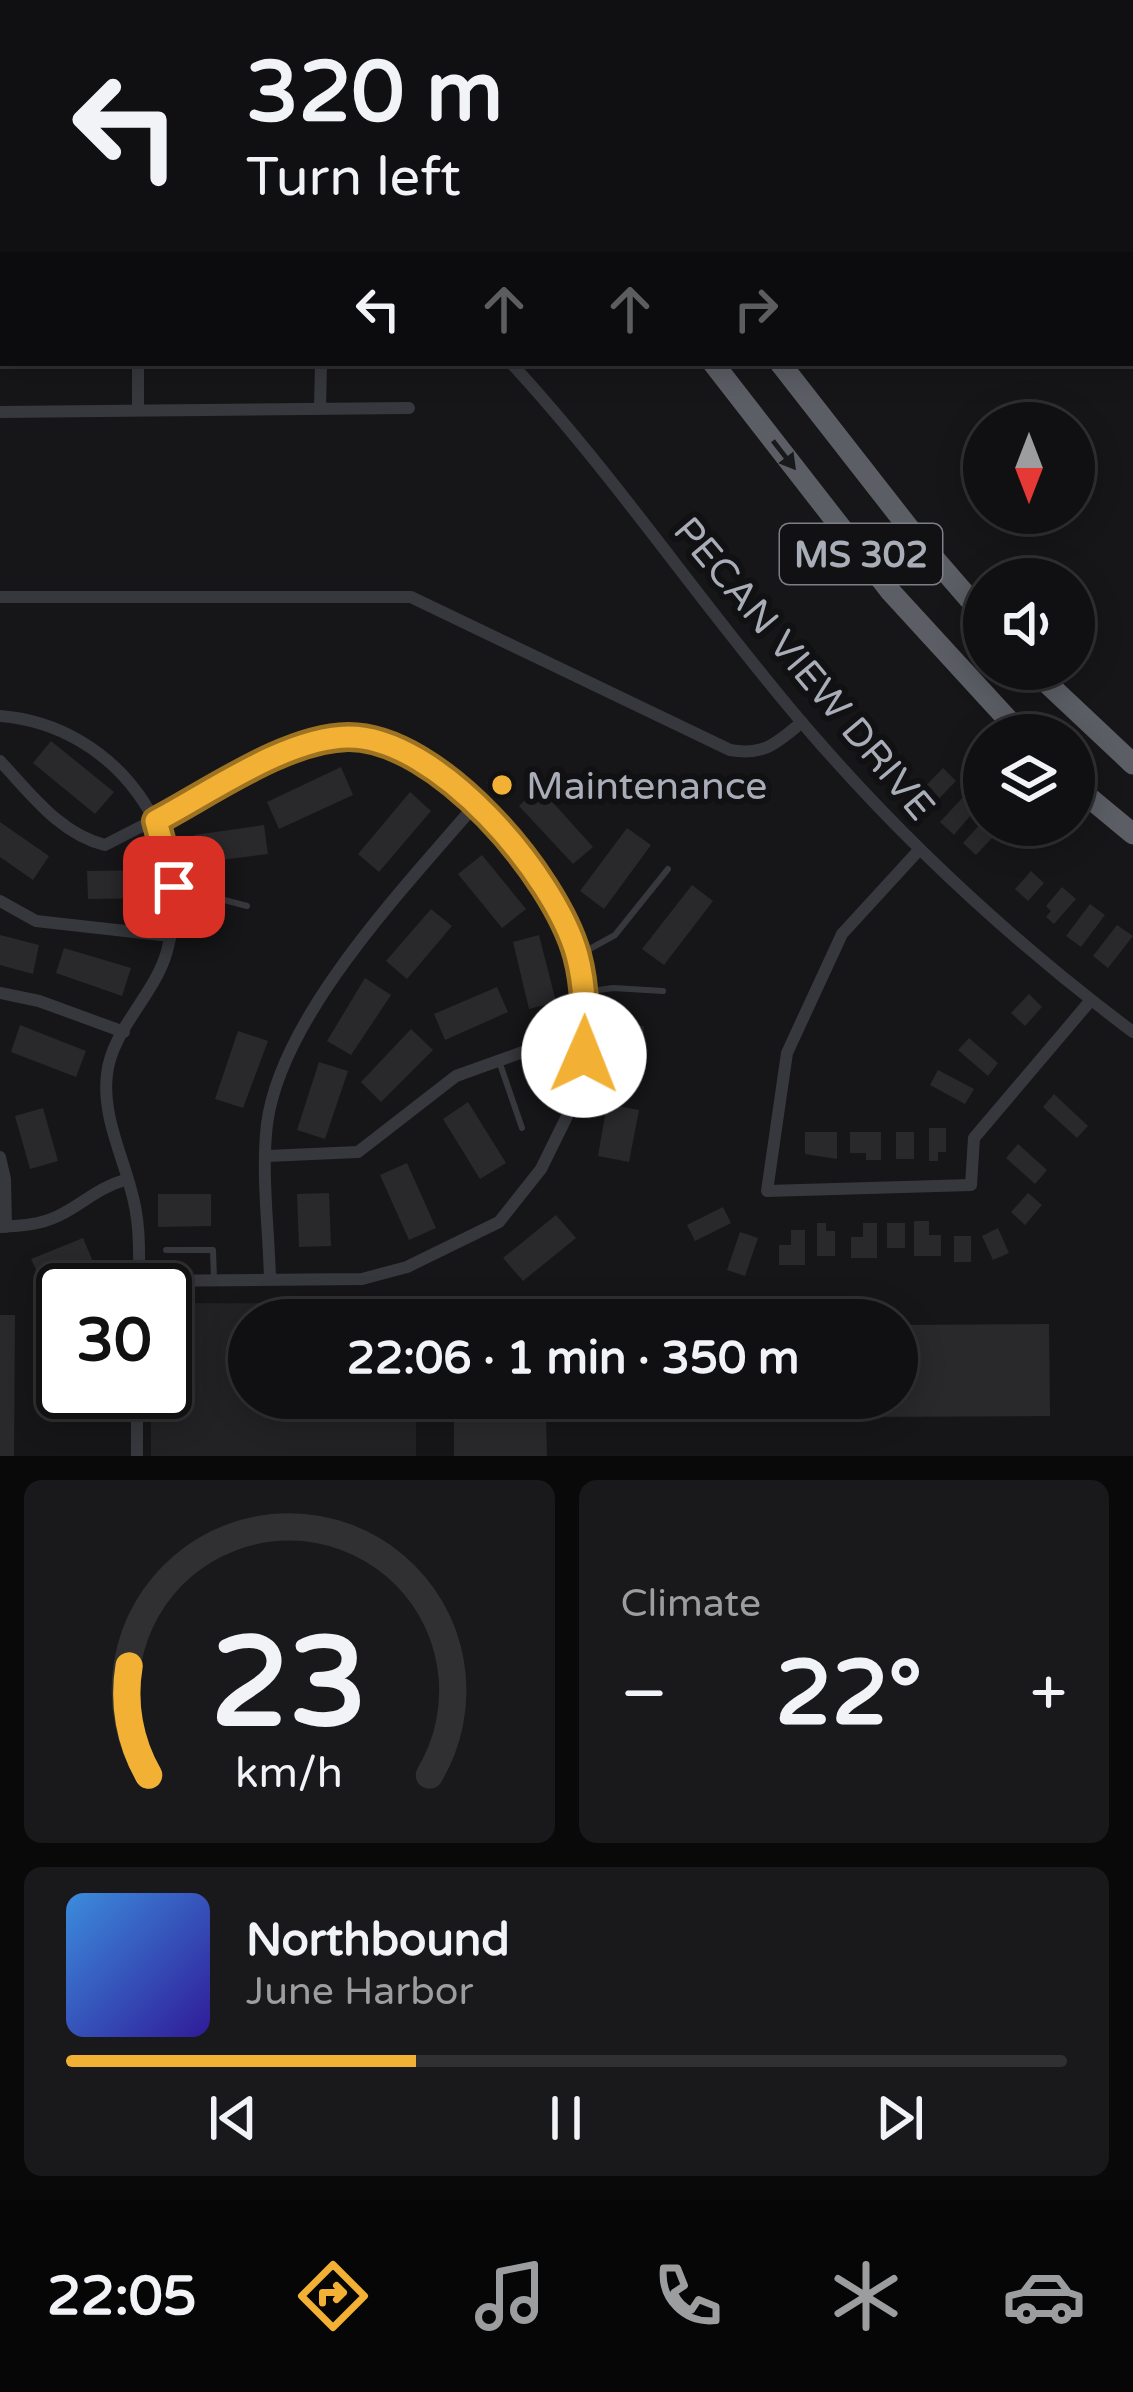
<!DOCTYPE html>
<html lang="en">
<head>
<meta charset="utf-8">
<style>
	body { margin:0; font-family:"Varela Round",sans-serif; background:#19191b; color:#f1f3f6; height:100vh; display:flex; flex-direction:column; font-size:45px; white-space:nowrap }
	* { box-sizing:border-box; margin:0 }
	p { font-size:39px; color:#9c9d9f }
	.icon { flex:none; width:66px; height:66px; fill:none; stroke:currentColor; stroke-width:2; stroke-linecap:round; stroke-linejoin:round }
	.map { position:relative; height:1456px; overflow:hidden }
	.details { display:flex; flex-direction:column; gap:24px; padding:24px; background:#09090a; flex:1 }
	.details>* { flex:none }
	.top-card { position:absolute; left:0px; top:0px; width:1134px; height:366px; box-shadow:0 6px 30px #0003,0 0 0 3px #303032; background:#101012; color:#f1f3f6; overflow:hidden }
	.needle { width:78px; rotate:180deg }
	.tools { position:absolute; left:963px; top:402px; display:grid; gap:24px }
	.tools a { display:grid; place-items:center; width:132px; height:132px; border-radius:50%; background:#101012; box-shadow:0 6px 30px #0003,0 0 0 3px #303032; font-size:60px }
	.speed { position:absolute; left:36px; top:1263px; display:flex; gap:24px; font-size:60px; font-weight:700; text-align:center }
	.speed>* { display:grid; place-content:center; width:156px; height:156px; border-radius:50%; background:#101012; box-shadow:0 6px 30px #0003,0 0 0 3px #303032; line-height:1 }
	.speed .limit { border:6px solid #111; border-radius:18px; background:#fff; color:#111 }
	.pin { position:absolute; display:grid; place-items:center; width:102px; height:102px; color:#fff; margin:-51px; border-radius:24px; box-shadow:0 6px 18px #0006 }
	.me { position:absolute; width:132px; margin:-66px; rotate:1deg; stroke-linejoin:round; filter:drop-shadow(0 0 9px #0008) }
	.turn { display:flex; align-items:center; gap:42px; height:252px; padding:0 48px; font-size:54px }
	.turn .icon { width:156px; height:156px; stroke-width:2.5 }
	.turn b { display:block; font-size:84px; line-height:102px }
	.lanes { display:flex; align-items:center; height:114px; padding:0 48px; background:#0003; justify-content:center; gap:60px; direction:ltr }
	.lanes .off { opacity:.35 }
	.big { font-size:90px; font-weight:800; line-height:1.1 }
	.details .widget { flex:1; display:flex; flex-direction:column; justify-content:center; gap:18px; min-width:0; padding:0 42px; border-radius:18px; background:#19191b }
	.details .dial { align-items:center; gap:0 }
	.dial svg { height:312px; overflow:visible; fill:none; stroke:#303032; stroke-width:7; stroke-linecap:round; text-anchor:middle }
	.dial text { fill:#f1f3f6; stroke:none }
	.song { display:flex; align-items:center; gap:36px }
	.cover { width:144px; height:144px; border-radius:18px; background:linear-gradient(135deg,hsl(210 70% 55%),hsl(250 70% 35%)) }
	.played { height:12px; border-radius:6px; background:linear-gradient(90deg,#f2b134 35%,#303032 35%) }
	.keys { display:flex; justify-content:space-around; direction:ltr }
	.heat { display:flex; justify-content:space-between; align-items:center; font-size:66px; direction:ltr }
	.details .tiles { flex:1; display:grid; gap:24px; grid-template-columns:1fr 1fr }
	.widget:last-child { grid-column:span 2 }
	.trip { position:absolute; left:228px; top:1299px; width:690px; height:120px; border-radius:60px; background:#101012; box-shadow:0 6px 30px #0003,0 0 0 3px #303032; font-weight:800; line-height:120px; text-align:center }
	.tabs { display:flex; height:192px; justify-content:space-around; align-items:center; background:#060607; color:#9c9d9f }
	.tabs .icon { width:84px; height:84px }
	.tabs .selected { color:#f2b134 }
	.tabs b { font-size:54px; color:#f1f3f6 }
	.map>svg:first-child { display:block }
</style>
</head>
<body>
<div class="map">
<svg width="1133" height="1456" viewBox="0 0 1133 1456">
	<rect width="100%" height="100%" fill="#161618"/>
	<path fill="#222225" d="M165,1303l251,1v16h-167v78h167v58h-265v-64h14z"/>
	<path fill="#29292c" d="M51,741l63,51 -19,22 -62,-51z
		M341,767l12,28 -74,34 -12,-27z
		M943,768l13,13 -28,29 -13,-13z
		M498,771l19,16 -10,12 -20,-16z
		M539,787l54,60 -20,17 -54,-58z
		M410,792l21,19 -52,61 -21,-18z
		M962,798l13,12 -21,25 -14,-13z
		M0,822l49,34 -16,24 -33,-23z
		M981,823l14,12 -19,20 -13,-12z
		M264,825l4,29 -70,9 -4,-28z
		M627,828l24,17 -47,64 -24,-18z
		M482,855l44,54 -24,19 -44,-54z
		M157,870l1,28 -70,1 -1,-28z
		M1031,871l13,12 -16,18 -13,-12z
		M692,885l21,16 -49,64 -22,-16z
		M1062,887l14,12 -22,25 -8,-7 5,-6 -5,-5z
		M1090,904l15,11 -24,32 -15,-11z
		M431,909l21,17 -45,53 -21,-18z
		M1117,925l16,11 -25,32 -15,-12z
		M0,935l39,10 -6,29 -33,-9z
		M539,935l17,67 -27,7 -16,-67z
		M64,948l67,20 -9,28 -66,-23z
		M365,978l26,17 -40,60 -24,-14z
		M497,987l11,25 -63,28 -11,-26z
		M1029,994l13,13 -17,19 -14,-13z
		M612,1024l32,2 -3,53 -32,-1z
		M20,1025l66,26 -10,26 -65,-25z
		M411,1029l22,21 -52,52 -20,-20z
		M238,1031l30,10 -25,67 -28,-9z
		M969,1038l29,25 -10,13 -30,-26z
		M319,1062l29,9 -23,68 -28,-9z
		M938,1070l36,19 -9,15 -35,-19z
		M1054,1094l34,32 -11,12 -34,-31z
		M468,1102l38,61 -26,16 -37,-60z
		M607,1104l32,6 -10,52 -31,-6z
		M43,1108l15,53 -28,8 -15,-53z
		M929,1128h17v24h-8v9h-9z
		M805,1132h32v27l-32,-5z
		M850,1132h31v28h-15v-7h-16z
		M896,1132h18v27h-18z
		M1018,1144l29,26 -12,14 -29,-26z
		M407,1163l29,65 -27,12 -29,-65z
		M329,1193l2,53 -32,1 -2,-53z
		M1028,1193l14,12 -17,20 -14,-13z
		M158,1194h53v32l-53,1z
		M723,1207l8,16 -36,18 -8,-16z
		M556,1215l20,23 -53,43 -20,-23z
		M914,1221h15v14h12v21h-27z
		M817,1223h9v8h9v25h-18z
		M863,1223h14v35h-26v-21h12z
		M887,1223h18v25h-18z
		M998,1228l11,25 -16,7 -11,-24z
		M791,1230h14v35h-26v-20h12z
		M740,1232l18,6 -13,38 -18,-6z
		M954,1236h17v26h-17z
		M83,1238l11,26 -51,21 -12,-26z
		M0,1315h15l-1,141h-14z
		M1049,1324l1,92 -382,2v-20h229v-73z
		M454,1398h200v19l-108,1 1,38h-93z"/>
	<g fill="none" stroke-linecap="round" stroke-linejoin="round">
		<path stroke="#37383d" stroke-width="6" d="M31,0v3
			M761,0l2,3
			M694,3l3,-3
			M0,306h3
			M175,887l72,19
			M577,956l38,-21 53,-66
			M584,992l29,-4 50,3
			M499,1061l23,67
			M166,1250h47l1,30"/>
		<path stroke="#37383d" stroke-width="12" d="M137,0v3
			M138,363v47
			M511,363c108,117 196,250 300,370 96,111 205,211 322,299
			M320,409l1,-46
			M0,412l409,-4
			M0,597h411l319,153c34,6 47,-7 72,-28
			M0,716c116,9 198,122 167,235 -12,44 -55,78 -60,123 -5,40 14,78 24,116 10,33 8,66 8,100
			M0,761c31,33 60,73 105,84l201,-103 45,-5 42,8 72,48 41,42 43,56 22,48 13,53 -2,90 -9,22 -32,65 -42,53 -92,45 -45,12 -223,2
			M919,850l-77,84 -55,119 -20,138 204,-6 3,-47 117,-138
			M0,901l36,20 134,15
			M0,993l39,8 85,31
			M267,1156l91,-4 98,-76 89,-32 39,-5
			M0,1157l5,22 1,48
			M0,1227c19,-1 40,-2 58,-11 27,-13 38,-28 70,-37
			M270,1280c-1,-50 -9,-106 -3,-156 14,-108 138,-237 208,-319
			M137,1456v-64"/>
		<path stroke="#45474d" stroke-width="18" d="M585,3l3,-3"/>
		<path stroke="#5b5e65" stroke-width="21" d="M347,0l3,3
			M431,0l3,3
			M713,363l178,229 131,143
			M780,363l139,178 65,75
			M1032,669l101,95
			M1074,785l59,49"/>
	</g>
	<defs><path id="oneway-solid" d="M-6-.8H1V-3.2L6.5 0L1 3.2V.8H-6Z" transform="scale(3)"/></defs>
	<use fill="#18191b" href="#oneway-solid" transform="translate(784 455) rotate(52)"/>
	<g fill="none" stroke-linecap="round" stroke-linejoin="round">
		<defs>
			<path id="route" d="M174,887l-18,-66c55,-29 130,-83 192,-84 89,-1 207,138 229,218 9,33 8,66 7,100"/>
		</defs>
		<use href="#route" stroke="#9d7322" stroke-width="30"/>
		<use href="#route" stroke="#f2b134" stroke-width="21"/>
	</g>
	<circle fill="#f2b134" stroke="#111113" stroke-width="4.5" cx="502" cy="785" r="12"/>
	<g text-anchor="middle" stroke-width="12" stroke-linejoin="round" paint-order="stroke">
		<rect fill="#111113" stroke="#7b7e86" stroke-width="3" x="780" y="524" width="162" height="60" rx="9"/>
		<g font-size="36" font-weight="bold" fill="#a8adb8">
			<text x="861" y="567">MS 302</text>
		</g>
		<g font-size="39" fill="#a8adb8" stroke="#111113">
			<text transform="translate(805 668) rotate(50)" y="14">PECAN VIEW DRIVE</text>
		</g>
		<g font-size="39" fill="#a8adb8" stroke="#111113" text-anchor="start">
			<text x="526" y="799">Maintenance</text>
		</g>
	</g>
</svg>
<div class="tools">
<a><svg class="needle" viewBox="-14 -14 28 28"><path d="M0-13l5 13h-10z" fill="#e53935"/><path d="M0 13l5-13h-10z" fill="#9c9d9f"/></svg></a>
<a><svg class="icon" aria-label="sound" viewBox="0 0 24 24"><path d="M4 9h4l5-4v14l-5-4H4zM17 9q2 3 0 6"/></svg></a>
<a><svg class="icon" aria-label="layers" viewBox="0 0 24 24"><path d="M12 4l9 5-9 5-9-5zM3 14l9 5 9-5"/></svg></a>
</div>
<div class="speed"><div class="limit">30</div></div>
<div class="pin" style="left:174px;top:887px;background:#d93025"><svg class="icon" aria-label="arrive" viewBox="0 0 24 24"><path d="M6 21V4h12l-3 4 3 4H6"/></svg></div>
<svg class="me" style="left:584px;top:1055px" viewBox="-20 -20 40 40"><circle r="19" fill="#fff"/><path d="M0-13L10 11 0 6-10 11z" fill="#f2b134"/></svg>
<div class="trip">22:06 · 1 min · 350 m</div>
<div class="top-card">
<div class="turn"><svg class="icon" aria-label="left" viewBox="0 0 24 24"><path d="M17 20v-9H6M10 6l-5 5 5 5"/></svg><div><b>320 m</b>Turn left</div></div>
<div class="lanes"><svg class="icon" aria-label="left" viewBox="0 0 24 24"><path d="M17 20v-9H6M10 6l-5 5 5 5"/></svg><svg class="icon off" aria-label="ahead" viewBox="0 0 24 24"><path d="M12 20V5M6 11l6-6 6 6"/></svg><svg class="icon off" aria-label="ahead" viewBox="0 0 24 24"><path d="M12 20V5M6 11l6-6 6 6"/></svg><svg class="icon off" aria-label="right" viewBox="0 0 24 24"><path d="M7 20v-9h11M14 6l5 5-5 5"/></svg></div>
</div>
</div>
<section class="details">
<div class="tiles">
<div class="widget dial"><svg viewBox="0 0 100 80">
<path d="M14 69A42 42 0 1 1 86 69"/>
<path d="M14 69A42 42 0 0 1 9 41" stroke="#f2b134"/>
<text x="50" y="56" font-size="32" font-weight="700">23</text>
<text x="50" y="72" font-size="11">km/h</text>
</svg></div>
<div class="widget"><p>Climate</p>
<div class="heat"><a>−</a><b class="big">22°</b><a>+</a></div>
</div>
<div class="widget">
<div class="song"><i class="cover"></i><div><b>Northbound</b><p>June Harbor</p></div></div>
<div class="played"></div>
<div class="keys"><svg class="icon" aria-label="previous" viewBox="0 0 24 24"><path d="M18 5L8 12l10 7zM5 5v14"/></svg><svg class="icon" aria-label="pause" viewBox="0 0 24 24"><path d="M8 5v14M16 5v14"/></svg><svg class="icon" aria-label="next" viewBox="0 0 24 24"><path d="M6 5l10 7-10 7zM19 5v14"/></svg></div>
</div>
</div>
</section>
<nav class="tabs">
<b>22:05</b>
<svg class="icon selected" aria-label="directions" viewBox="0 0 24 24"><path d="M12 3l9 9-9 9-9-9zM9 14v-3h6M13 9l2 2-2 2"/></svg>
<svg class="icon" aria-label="music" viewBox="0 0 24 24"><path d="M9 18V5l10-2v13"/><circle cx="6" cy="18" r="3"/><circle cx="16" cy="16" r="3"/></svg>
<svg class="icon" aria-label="phone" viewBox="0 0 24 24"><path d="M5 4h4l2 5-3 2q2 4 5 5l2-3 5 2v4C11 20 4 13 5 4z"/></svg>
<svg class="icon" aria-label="climate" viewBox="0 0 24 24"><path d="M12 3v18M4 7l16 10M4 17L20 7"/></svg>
<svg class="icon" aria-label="car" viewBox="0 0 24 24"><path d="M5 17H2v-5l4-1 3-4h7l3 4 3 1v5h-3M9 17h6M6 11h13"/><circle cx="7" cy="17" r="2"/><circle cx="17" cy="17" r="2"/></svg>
</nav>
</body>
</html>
